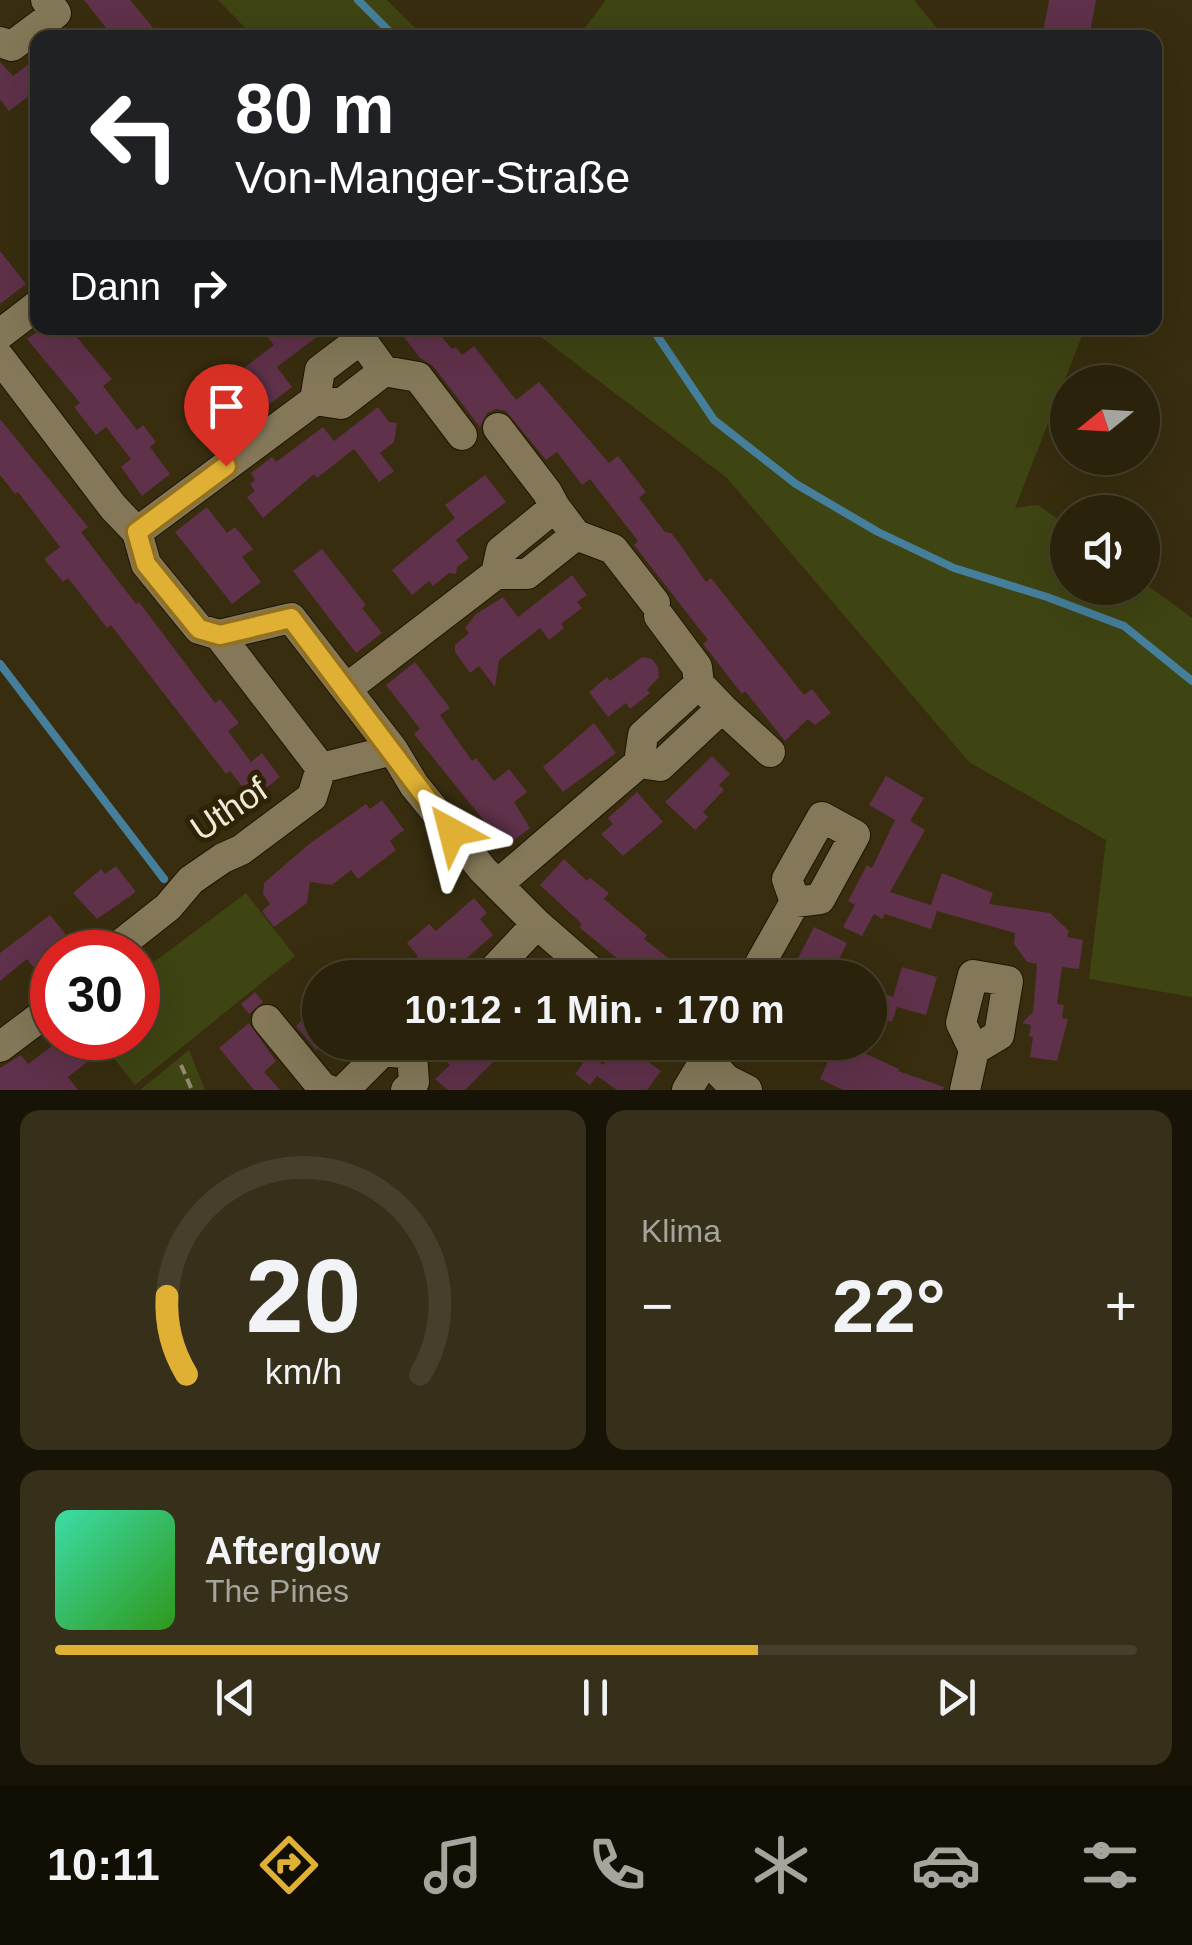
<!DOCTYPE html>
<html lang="de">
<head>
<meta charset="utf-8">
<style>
	body { margin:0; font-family:Helvetica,sans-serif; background:#362f19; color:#f1f3f6; height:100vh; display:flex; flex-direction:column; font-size:38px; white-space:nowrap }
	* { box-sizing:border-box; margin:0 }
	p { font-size:32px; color:#a5a49d }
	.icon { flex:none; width:55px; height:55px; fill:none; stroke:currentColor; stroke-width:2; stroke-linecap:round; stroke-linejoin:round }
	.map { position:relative; height:1090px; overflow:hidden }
	.sheet { display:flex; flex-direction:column; gap:20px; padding:20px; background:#171306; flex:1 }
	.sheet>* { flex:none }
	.banner { position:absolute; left:30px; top:30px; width:1132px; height:305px; border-radius:20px; box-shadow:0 10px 40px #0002,0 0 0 2px #463f2c; background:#202124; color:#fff; overflow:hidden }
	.needle { width:65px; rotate:252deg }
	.buttons { position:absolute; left:1050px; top:365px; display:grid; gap:20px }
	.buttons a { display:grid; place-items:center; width:110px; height:110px; border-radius:50%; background:#2a220b; box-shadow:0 10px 40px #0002,0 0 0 2px #463f2c; font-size:50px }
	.speed { position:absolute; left:30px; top:930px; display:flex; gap:20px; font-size:50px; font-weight:700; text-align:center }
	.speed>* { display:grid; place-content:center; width:130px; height:130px; border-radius:50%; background:#2a220b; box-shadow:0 10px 40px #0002,0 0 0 2px #463f2c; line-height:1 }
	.speed .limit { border:15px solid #d22; background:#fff; color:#111 }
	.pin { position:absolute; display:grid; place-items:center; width:85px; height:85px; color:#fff; margin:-102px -42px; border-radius:50% 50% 50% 0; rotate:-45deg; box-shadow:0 0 10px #0007 }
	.pin .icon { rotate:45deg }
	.me { position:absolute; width:110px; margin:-55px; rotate:322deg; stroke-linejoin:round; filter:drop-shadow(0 0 8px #0008) }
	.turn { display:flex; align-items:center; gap:35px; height:210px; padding:0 40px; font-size:45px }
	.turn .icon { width:130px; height:130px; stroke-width:2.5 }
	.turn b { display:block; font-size:70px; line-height:85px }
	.then { display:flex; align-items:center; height:95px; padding:0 40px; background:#0003; gap:20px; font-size:38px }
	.big { font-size:75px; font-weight:800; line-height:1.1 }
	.sheet .tile { flex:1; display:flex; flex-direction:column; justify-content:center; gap:15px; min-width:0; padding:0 35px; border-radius:20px; background:#362f19 }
	.sheet .dial { align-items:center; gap:0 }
	.dial svg { height:260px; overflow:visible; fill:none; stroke:#463f2c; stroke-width:7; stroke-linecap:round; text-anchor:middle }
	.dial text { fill:#f1f3f6; stroke:none }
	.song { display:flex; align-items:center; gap:30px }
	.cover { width:120px; height:120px; border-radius:15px; background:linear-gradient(135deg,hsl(160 70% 55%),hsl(110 70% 35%)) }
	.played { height:10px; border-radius:5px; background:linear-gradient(90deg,#e0b034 65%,#463f2c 65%) }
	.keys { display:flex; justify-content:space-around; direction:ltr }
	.heat { display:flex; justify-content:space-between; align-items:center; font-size:55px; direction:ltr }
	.sheet .tiles { flex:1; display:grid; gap:20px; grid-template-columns:1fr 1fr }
	.tile:last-child { grid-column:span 2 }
	.trip { position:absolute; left:302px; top:960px; width:585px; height:100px; border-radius:50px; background:#2a220b; box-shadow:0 10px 40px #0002,0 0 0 2px #463f2c; font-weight:800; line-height:100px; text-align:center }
	.dock { display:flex; height:160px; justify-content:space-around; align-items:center; background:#110e04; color:#a5a49d }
	.dock .icon { width:70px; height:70px }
	.dock .on { color:#e0b034 }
	.dock b { font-size:45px; color:#f1f3f6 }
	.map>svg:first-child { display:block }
</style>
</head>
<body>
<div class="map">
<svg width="1192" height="1090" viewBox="0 0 1192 1090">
	<rect width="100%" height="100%" fill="#382d0f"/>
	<path fill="#3f4413" d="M218,0h169l37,37h-170z
		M606,0h308l30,37h-366z
		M529,328h556l-70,180 23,-3 29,21 1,62h74l1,-6 49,36v379l-103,-18 17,-139 -137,-78 -242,-284z
		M246,893l49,63 -160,129 -37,-47h40v-64z
		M189,1050l16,40h-65z"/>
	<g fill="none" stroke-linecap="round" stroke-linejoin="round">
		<path stroke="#457f9c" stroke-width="8" d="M358,0l38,38
			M652,328l62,92 82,64 82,48 76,36 93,29 77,29 68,55
			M0,664l164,215"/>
	</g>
	<path fill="#5f314a" d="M84,0h46l24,29 -10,9h-30z
		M1049,0h47l-7,38h-47z
		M38,57v32l-29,22 -9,-12v-37l13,14z
		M0,251l26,33 -26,20z
		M43,328h26l43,51 -9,7 34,44 6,-5 13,17 -6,5 20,27 -28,22 -21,-29 10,-8 -25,-32 -10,8 -22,-28 6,-4 -53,-64z
		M260,328h69l-52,39 15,20 -68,52 -25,-33 22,-17 5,1 18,-22 30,-23z
		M397,328h38l17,21 4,-2 6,8 12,-9 42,54 23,-18 70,81 9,-7 28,36 -7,6 26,34 6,1 8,10 27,39 5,-4 93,117 8,-6 19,24 -16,12 -7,-6 -23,22 -40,-50 -3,3 -39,-50 5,-4 -74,-95 4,-4 -48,-62 -8,6 -25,-33 -11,8 -40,-49 -9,-2 -10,4 -7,14 -47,-61 -13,-8z
		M378,407l11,15 8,1 -3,19 -14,11 14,18 -15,11 -25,-33 -37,29 -3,-4 -51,44 -16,-21 8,-6 -5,-7 5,-4 -4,-7 21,-16 4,5 47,-35 11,14z
		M0,419l88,108 -7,5 55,72 3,-2 76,101 5,-4 19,24 -11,8 23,31 11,-9 18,24 -28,22 -22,-28 -4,3 -115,-149 -4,3 -39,-50 -5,4 -19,-23 16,-12 -42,-55 -3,2 -15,-19z
		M485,475l21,27 -50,38 13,18 -12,9 -1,7 -7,-1 -16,13 -4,-5 -17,14 -20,-25 63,-52 -10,-13z
		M207,507l20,26 8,-6 18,22 -11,8 19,25 -29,22 -57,-72z
		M322,549l44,56 -4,3 20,25 -26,20 -63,-82z
		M572,575l15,20 -10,7 5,6 -21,16 3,4 -15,12 -9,-12 -41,32 -4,27 -16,-21 -9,7 -15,-21v-7l14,-12 -4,-5 11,-14 27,-17 15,20z
		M642,657l10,2 6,8 1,10 -12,13 3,3 -20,16 -4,-6 -18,14 -19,-25 18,-15 3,4z
		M415,662l35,46 -10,7 32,46 4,-3 18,23 15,-12 18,23 -13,10 16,26 -25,19 -91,-113 6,-5 -34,-44z
		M594,723l22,30 -53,39 -20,-25z
		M712,756l18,18 -11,11 5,5 -21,22 5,5 -13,13 -30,-28z
		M886,776l38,22 -14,23 15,9 -35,62 41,13 11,-32 51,20 -4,11 61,9 19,18 -2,6 16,3 -4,29 -17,-2 -5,37 7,1 -2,13 6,1 -11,42 -27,-4 3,-20 -4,-1 2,-11 -9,-2 11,-11 4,-48 -10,-2 -13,-18 1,-11 -78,-22 -6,18 -46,-15 -3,5 -8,-5 -12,22 -19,-9 12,-22 -7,-4 19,-36 5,3 23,-48 -26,-15z
		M637,792l26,30 -40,34 -22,-22 12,-10 -5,-6z
		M382,800l22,30 -14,11 6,9 -38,29 -7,-9 -19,15 -22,-3 -3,21 -33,24 -12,-16 8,-7 -7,-10 1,-11 45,-39 57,-40 4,5z
		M564,859l23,22 3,-3 19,15 -5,6 43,36 -3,4 50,39h-53l-62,-51 3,-3 -42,-39z
		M116,866l20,26 -39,27 -24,-26 28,-24 4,5z
		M474,898l13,15 -7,6 13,16 -49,43h-50l24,-22 -11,-13 22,-19 7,7z
		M50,915l21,26 -36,28 -8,-10 -27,22v-28z
		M814,927l33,16 -17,35h-36l6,-12 -5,-2z
		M902,967l35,10 -11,38 -29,-8 -5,15 -22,-8v-24l23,7z
		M255,992l8,10 -14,12 -8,-10z
		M303,1019l17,19v9l-4,3 -20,-24z
		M249,1023l27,38 -12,11 16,18h-26l-35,-42z
		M63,1038h17l15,18 -27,21 10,13h-78v-22l21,-13 7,9z
		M458,1042h47l-16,17 4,3 -28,28h-17l-13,-11 15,-14 -8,-7z
		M620,1042l41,29 -14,19h-30l-20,-14 -7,9 -15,-11 14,-19 14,10z
		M787,1042h53l59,27 -1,2 46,16 -1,3h-100l-23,-11 8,-18z"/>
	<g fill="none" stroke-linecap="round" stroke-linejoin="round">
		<defs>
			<path id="minor" d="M0,42l12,4 44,-33 -10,-13
				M0,334l38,-29
				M0,358l113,149 24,25 9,32 53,65 20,6 102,133
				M384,371l34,6 44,58
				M498,428l49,64 8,15
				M137,532l178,-132 26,4 43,-33 -23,-32 -41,31 -5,30
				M576,535l37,14 42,54
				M659,616l38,51 2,17
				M219,635l72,-17 102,132 21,35 69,85 54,54 62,54
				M346,689l150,-115 5,-23 54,-44 21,28 -49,39h-31
				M722,708l48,44
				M498,884l141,-121 4,-28 56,-51 23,24 -62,58 -21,-3
				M111,952l57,-45 23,-27 32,-22 18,-8 71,-53 9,-29 72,-18
				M486,978l51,-54
				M752,978l43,-76 -8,-23 35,-62 33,18 -35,64 -25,3
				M267,1020l55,67 7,3
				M690,1042l37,38 20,10
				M0,1047l52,-39
				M344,1090l39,-39 29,3
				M406,1090l8,-8 -2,-28 11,-12
				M687,1090l27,-45
				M965,1090l9,-40 -13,-27 12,-48 35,6 -9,54 -25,15"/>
		</defs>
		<use href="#minor" stroke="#201500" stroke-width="32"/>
		<path stroke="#928971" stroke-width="4" stroke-dasharray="10 5" stroke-linecap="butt" d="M181,1065l11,25"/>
		<use href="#minor" stroke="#847858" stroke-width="30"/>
	</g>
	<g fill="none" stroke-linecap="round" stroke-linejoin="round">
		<defs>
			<path id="route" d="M226,466l-89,66 9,32 53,65 21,6 71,-17 161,214"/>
		</defs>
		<use href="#route" stroke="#927222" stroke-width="25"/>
		<use href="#route" stroke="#e0b034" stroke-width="18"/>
	</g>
	<g text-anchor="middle" stroke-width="10" stroke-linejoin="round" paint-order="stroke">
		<g font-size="35" fill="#efe9d7" stroke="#2e2305">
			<text transform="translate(229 809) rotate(-34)" y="12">Uthof</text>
		</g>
	</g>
</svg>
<div class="buttons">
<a><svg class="needle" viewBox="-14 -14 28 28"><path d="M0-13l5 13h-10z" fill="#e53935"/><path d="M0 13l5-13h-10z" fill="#a5a49d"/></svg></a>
<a><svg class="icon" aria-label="sound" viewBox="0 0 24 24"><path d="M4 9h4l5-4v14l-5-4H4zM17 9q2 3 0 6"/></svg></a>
</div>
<div class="speed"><div class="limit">30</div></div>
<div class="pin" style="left:226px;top:466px;background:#d93025"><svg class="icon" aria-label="arrive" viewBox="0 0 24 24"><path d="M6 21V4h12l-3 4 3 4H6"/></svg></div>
<svg class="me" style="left:452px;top:832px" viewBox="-20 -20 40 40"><path d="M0-17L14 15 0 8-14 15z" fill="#e0b034" stroke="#fff" stroke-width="4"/></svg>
<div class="trip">10:12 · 1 Min. · 170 m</div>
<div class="banner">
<div class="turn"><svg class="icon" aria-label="left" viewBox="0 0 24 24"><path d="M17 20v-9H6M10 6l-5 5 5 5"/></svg><div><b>80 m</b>Von-Manger-Straße</div></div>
<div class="then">Dann<svg class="icon" aria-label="right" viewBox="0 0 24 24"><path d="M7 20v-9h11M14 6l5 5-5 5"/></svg></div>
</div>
</div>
<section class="sheet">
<div class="tiles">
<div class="tile dial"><svg viewBox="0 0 100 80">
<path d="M14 69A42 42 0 1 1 86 69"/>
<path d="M14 69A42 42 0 0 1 8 45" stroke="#e0b034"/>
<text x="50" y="56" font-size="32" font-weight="700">20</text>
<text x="50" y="72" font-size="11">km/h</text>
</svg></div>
<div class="tile"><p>Klima</p>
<div class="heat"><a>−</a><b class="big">22°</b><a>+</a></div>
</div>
<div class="tile">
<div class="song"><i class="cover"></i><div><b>Afterglow</b><p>The Pines</p></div></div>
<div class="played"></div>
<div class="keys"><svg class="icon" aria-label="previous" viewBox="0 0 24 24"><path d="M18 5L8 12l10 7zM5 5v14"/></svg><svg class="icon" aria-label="pause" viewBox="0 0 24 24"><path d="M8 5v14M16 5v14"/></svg><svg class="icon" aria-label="next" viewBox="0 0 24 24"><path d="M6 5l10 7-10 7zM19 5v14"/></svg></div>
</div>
</div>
</section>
<nav class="dock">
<b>10:11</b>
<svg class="icon on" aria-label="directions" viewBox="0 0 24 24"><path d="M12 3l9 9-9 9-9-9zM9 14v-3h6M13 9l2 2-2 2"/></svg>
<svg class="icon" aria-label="music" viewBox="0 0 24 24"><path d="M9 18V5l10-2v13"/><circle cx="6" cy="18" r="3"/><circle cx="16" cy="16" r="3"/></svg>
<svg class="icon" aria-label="phone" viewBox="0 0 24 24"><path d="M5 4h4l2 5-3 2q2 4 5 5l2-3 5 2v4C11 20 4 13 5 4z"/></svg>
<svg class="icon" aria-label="climate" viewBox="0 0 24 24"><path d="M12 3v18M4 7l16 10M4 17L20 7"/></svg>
<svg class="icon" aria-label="car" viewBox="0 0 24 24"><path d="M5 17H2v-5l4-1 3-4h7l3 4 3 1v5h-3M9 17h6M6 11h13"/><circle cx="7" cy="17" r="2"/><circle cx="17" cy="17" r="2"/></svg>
<svg class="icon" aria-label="filters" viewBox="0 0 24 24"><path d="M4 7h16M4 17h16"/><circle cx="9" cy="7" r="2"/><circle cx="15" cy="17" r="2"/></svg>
</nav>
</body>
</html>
